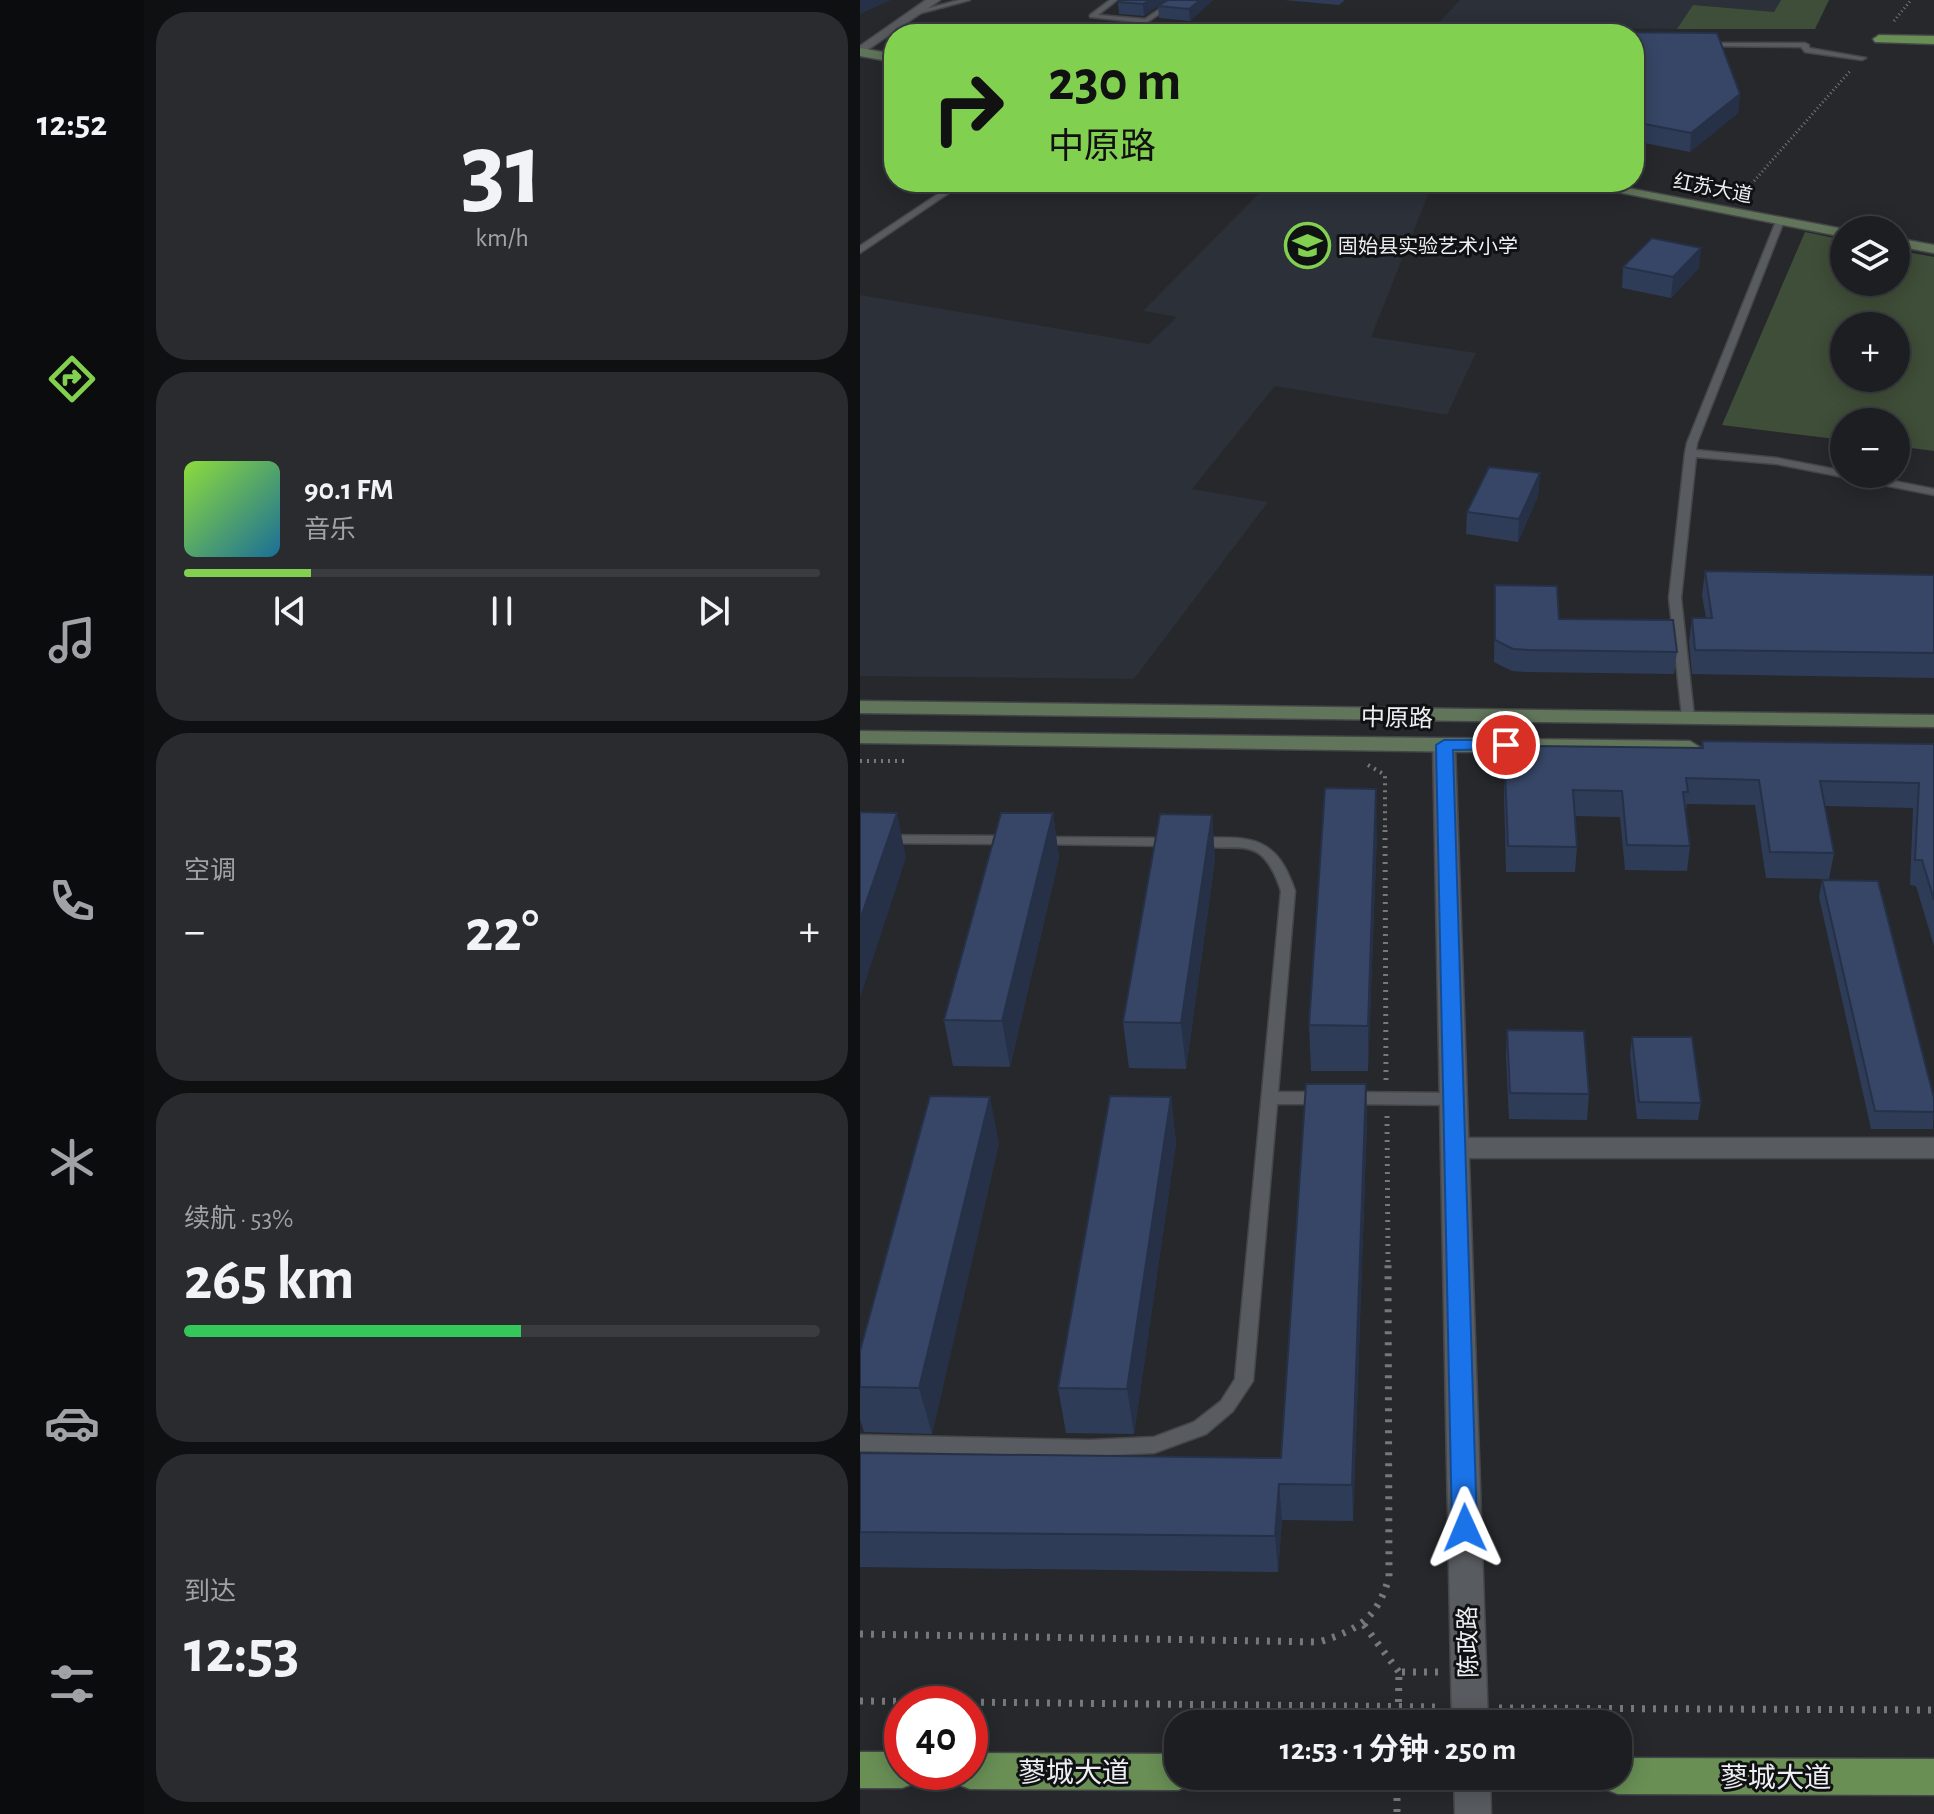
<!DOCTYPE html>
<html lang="zh">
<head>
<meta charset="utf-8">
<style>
	body { margin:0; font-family:"Alegreya Sans","Noto Sans SC",sans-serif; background:#292b2e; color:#f1f3f6; height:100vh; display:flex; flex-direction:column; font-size:30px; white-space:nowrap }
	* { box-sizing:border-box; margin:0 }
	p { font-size:26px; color:#a0a2a5 }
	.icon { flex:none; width:44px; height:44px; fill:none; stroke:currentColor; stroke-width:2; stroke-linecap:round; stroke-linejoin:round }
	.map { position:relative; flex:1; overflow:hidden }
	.sheet { display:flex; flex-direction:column; gap:12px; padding:12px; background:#0f1012; width:716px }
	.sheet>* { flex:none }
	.top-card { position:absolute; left:24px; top:24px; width:760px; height:168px; border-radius:32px; box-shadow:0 4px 20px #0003,0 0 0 2px #3a3c3f; background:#82d050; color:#111; overflow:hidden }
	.controls { position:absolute; left:970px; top:216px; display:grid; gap:16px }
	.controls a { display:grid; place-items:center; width:80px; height:80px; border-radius:50%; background:#1c1e21; box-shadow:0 4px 20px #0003,0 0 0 2px #3a3c3f; font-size:40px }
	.speed { position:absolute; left:24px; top:1686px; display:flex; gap:16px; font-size:40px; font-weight:700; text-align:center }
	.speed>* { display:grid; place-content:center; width:104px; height:104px; border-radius:50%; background:#1c1e21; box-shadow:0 4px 20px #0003,0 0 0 2px #3a3c3f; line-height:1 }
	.speed .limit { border:12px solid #d22; background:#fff; color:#111 }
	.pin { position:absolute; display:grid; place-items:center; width:68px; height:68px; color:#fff; margin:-34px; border:4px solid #fff; border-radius:50%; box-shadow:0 2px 8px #0007 }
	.me { position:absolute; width:88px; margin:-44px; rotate:359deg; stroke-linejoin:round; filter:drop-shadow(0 0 6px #0008) }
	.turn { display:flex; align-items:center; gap:28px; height:168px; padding:0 32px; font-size:36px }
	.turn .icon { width:104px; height:104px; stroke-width:2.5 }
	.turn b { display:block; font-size:56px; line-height:68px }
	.big { font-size:60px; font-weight:700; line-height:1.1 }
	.sheet .card { flex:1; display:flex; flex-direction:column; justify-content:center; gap:12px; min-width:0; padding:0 28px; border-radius:32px; background:#292b2e }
	.sheet .dial { align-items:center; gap:0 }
	.dial b { font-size:104px; line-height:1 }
	.song { display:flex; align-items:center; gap:24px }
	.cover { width:96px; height:96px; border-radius:12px; background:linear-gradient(135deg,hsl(90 70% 55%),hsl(200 70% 35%)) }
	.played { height:8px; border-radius:4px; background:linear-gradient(90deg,#82d050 20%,#3a3c3f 20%) }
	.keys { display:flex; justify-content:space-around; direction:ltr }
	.heat { display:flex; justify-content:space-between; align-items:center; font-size:44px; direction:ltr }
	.charge { height:12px; border-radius:6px; background:linear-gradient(90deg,#34c759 53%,#3a3c3f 0) }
	.trip { position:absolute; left:304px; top:1710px; width:468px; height:80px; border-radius:32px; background:#1c1e21; box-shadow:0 4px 20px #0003,0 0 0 2px #3a3c3f; font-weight:700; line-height:80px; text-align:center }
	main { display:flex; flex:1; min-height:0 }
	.menu { display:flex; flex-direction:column; width:144px; justify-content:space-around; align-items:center; background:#0b0c0d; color:#a0a2a5 }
	.menu .icon { width:56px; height:56px }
	.menu .current { color:#82d050 }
	.menu b { font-size:36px; color:#f1f3f6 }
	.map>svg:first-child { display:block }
</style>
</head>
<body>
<main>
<nav class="menu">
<b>12:52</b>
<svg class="icon current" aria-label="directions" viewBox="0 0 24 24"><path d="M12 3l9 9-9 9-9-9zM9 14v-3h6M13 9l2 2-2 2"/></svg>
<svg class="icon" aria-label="music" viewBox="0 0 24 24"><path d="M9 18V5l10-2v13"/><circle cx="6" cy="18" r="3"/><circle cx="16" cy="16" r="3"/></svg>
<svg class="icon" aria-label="phone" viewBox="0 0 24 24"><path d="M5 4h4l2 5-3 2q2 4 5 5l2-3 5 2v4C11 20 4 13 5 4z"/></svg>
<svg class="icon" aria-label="climate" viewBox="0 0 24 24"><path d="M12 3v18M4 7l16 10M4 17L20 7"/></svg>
<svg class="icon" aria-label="car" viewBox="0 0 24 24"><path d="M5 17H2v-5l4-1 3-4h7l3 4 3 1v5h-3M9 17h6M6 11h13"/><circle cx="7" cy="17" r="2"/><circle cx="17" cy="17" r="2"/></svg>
<svg class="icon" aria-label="filters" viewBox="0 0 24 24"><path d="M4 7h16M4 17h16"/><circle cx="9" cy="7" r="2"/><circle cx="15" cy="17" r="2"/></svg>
</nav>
<section class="sheet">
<div class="card dial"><b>31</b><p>km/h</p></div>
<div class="card">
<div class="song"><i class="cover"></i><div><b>90.1 FM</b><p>音乐</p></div></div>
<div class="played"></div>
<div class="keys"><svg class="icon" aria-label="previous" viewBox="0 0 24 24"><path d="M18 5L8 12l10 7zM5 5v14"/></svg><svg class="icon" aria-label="pause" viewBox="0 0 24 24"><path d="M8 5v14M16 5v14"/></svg><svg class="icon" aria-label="next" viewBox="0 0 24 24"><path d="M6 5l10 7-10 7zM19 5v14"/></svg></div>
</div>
<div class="card"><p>空调</p>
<div class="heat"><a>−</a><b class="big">22°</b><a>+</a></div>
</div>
<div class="card"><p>续航 · 53%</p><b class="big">265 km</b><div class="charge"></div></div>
<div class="card"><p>到达</p><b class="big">12:53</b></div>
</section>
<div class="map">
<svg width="1074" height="1814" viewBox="0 0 1074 1814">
	<rect width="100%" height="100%" fill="#26282c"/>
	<path fill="#2b3039" d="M600,0h369l-14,29 -381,-1z
		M410,182h163l-62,155 105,16 -29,62 -172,-29 -83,103 76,13 -134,177 -274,-3v-381l289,49 28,-27 -34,-6z"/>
	<path fill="#3f4e38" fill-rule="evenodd" d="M921,0h48l-14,29h-138l16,-24 81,7z
		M945,232l39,8v42h52v-32l38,7v194l-38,-5v-24h-52v18l-122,-15zM984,326h52v52h-52z"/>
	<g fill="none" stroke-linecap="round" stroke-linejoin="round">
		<defs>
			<path id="service" d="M99,0h11l-56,15 -3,-2z
				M250,0h7l-19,15 47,4 28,-19h7l-34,23 -56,-6v-2z
				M845,43h100l4,2v3l57,10 -4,2 -57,-8 -4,-5 -98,-1z
				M96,182h9l-105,71v-7z
				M917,219l7,2 -87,222 -1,7 81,8 67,13v3h15l75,15v6l-157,-31 -81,-7 -15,141 13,118 -6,4 -6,-4 -13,-118 16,-145 2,-10z
				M0,835l152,1 7,4 -7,4 -152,-1z
				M180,837l132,1 7,4 -7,4 -137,-2 -2,-3 2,-3z
				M336,838c54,-1 80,-4 99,53l-17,201h45l5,2 3,4 -3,4 -5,2h-46l-24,277 -20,30 -27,23 -52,19 -65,3 -229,-5v-16l229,5 65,-3 40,-15 27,-21 14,-22 46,-488c-20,-61 -42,-37 -90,-46l-2,-3z
				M488,1092l106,1 6,2 2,4 -2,4 -6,2 -106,-1 -5,-2 -3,-4 3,-4z"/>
			<path id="minor" d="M66,0h14l-80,55v-9z
				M595,1138h479v20h-479l-10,-3 -4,-7 4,-7z"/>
			<path id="tertiary" d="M584,738l11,7 33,979h-36l-19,-979z
				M594,1776h36l1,38h-36z"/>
			<path id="secondary" d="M0,48l34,6v8l-34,-6z
				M707,182h29l253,48h-5v7z
				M1036,238l38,7v8l-38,-7z
				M0,701l1074,14v12l-1074,-14z
				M0,731l830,10 11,7 -11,7 -830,-12z"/>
			<path id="primary" d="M1019,35l55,1v8l-59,-2 -2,-3z
				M0,1752h42v20h17l-4,11 -13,5h-42z
				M110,1753l208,1v22h16l-3,9 -13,5 -208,-1 -13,-5 -5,-12h18z
				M758,1758l316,1v36l-316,-1 -13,-5 -5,-13h18z"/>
		</defs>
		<use href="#service" stroke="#454649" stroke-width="3"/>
		<use href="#minor" stroke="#454649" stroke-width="3"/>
		<use href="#tertiary" stroke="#454649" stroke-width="3"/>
		<use href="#secondary" stroke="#454649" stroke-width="3"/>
		<use href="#primary" stroke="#454649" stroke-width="3"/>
		<path stroke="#76787b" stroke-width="3" stroke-dasharray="1 3" stroke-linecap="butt" d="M1034,21l17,-21
			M881,196l109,-125"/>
		<path stroke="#76787b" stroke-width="4" stroke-dasharray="2 5" stroke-linecap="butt" d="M0,761h47
			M508,765l17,10v57"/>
		<path stroke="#76787b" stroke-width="5" stroke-dasharray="2 6" stroke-linecap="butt" d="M525,830l1,252
			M527,1116l1,150"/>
		<path stroke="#76787b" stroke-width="7" stroke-dasharray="3 8" stroke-linecap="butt" d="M504,1625l35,47
			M0,1634l459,8c39,-12 59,-24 70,-65l-1,-313
			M0,1701l581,6
			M639,1708l435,2
			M538,1724l1,-52h39
			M537,1776v38"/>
		<use href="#service" fill="#585b5f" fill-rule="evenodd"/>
		<use href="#minor" fill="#585b5f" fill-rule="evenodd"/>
		<use href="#tertiary" fill="#585b5f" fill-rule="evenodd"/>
		<use href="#secondary" fill="#61755a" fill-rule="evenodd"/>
		<use href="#primary" fill="#698f55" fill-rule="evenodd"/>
	</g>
	<path fill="#2f3c58" d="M261,0h92l-23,21 -31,-3 -1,-12 -14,10 -25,-2 -1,-12z
		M424,0h61l-6,5z
		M609,31l248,2 23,61 -2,19 -48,39 -56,-11v-107h-165z
		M763,267l76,1 -28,30 -49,-10z
		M680,473l-2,23 -20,46 -52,-8 1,-22z
		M845,571l229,4v103l-242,-4 -3,-32 3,-24h14l-4,-23z
		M635,585l64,34 118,33 -3,22 -146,-2 -16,-1 -18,-9z
		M842,741l232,3v202l-18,-60 -6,-1 3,-77 -88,-2 9,47 -5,26 -63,-1 -11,-73 -68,-1 -1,8 4,34 -3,25 -62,-1 -5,-53 -46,-1 3,31 -2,25h-69l-2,-77 1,-25 196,-22z
		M193,813l6,45 -49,209 -57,-1 -9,-46z
		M352,815l3,45 -29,209 -57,-1 -6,-46z
		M517,833l-9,238h-57l-2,-46z
		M962,880l112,218 -1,31h-62l-52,-232z
		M647,1030l82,64 -2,26 -78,-1 -3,-63z
		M772,1037l69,66 -3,17 -61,-1 -7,-65z
		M506,1084l1,37 -14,400 -71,-1 -4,52 -418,-5v-114l421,5z
		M311,1097l5,46 -42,291 -68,-1 -8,-45z
		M139,1143l-67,291 -68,-2 -4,-13v-68z"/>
	<path fill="#263147" d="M0,0h31l-31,14z
		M290,0h18l-24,16 -1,-12z
		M340,0h13l-23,21 -1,-12z
		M880,94l-2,19 -48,39 1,-19z
		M841,248l-2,20 -28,30 2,-21z
		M680,473l-2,23 -20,46 1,-23z
		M516,789l1,44 -9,238v-45z
		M37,813l9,45 -46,140v-78z
		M193,813l6,45 -49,209 -8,-46z
		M352,815l3,45 -29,209 -5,-46z
		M506,1084l1,37 -14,400 -1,-36z
		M130,1097l9,46 -67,291 -13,-46z
		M311,1097l5,46 -42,291 -7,-45z
		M419,1484l3,36 -4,52 -3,-36z"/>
	<path fill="#374666" stroke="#263147" stroke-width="2" d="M261,0h29l-7,4 -25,-2z
		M308,0h32l-11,9 -31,-3z
		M561,30v4h-41v-3z
		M609,31l248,2 23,61 -49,39 -57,-11v-88h-164z
		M792,238l49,10 -28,29 -50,-10z
		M629,467l51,6 -21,46 -52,-7z
		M845,571l229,4v78l-239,-3 -3,-32h20z
		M635,585l62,1 2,33 114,1 4,32 -148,-2 -16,-1 -18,-9z
		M842,741l232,3v156l-12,-40h-7l4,-77 -99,-2 14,72 -64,-1 -11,-72 -73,-2 2,14h-5l7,54 -63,-1 -5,-54 -49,-1 4,57 -69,-1 -3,-76 2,-11 10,-9 17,-4 169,2z
		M465,788l51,1 -8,237 -59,-1z
		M0,812l37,1 -37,107z
		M141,813h52l-51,208 -58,-1z
		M300,814l52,1 -31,208 -58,-1z
		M962,880l56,1 56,217v14l-59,-1z
		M647,1030l77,1 5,63 -79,-1z
		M772,1037h60l9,66 -62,-1z
		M446,1084h60l-14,401 -73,-1 -4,52 -415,-4v-79l421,5z
		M70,1096l60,1 -71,291 -59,-1v-36z
		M250,1096l61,1 -44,292 -69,-1z"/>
	<path fill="#1a73e8" stroke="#114b97" stroke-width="2" d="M646,740l8,5 -3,4 -58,1 24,778 -3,8 -9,3 -9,-3 -4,-8 -16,-783 8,-5z"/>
	<defs>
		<symbol id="school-ring" viewBox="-11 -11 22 22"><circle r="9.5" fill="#101112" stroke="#82d050" stroke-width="1.5"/><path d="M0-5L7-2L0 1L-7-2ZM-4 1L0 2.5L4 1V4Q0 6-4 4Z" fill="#82d050"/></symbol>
	</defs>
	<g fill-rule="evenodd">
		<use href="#school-ring" x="422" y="220" width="51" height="51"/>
	</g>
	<g text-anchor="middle" stroke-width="6" stroke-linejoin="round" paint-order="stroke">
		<g font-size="20" fill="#eeeff2" stroke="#101112">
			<text transform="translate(853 188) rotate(11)" y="7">红苏大道</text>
		</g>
		<g font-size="20" fill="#eeeff2" stroke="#101112" text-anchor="start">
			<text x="478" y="253">固始县实验艺术小学</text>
		</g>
		<g font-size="24" fill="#eeeff2" stroke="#101112">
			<text transform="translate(537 718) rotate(1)" y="8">中原路</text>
			<text transform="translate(608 1642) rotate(-91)" y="8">陈政路</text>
		</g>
		<g font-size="28" fill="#eeeff2" stroke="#101112">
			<text x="214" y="1782">蓼城大道</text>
			<text x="916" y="1787">蓼城大道</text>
		</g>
	</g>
</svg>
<div class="controls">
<a><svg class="icon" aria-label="layers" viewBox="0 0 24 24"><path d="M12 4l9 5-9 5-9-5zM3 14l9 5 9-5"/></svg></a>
<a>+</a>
<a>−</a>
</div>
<div class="speed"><div class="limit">40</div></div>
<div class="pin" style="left:646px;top:745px;background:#d93025"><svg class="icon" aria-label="arrive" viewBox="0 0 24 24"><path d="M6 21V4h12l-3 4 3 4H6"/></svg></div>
<svg class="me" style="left:605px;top:1528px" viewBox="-20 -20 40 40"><path d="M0-17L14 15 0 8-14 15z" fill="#1a73e8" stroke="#fff" stroke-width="4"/></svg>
<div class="trip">12:53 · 1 分钟 · 250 m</div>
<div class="top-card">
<div class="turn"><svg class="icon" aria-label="right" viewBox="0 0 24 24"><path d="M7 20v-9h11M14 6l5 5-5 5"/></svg><div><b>230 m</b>中原路</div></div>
</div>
</div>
</main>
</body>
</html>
